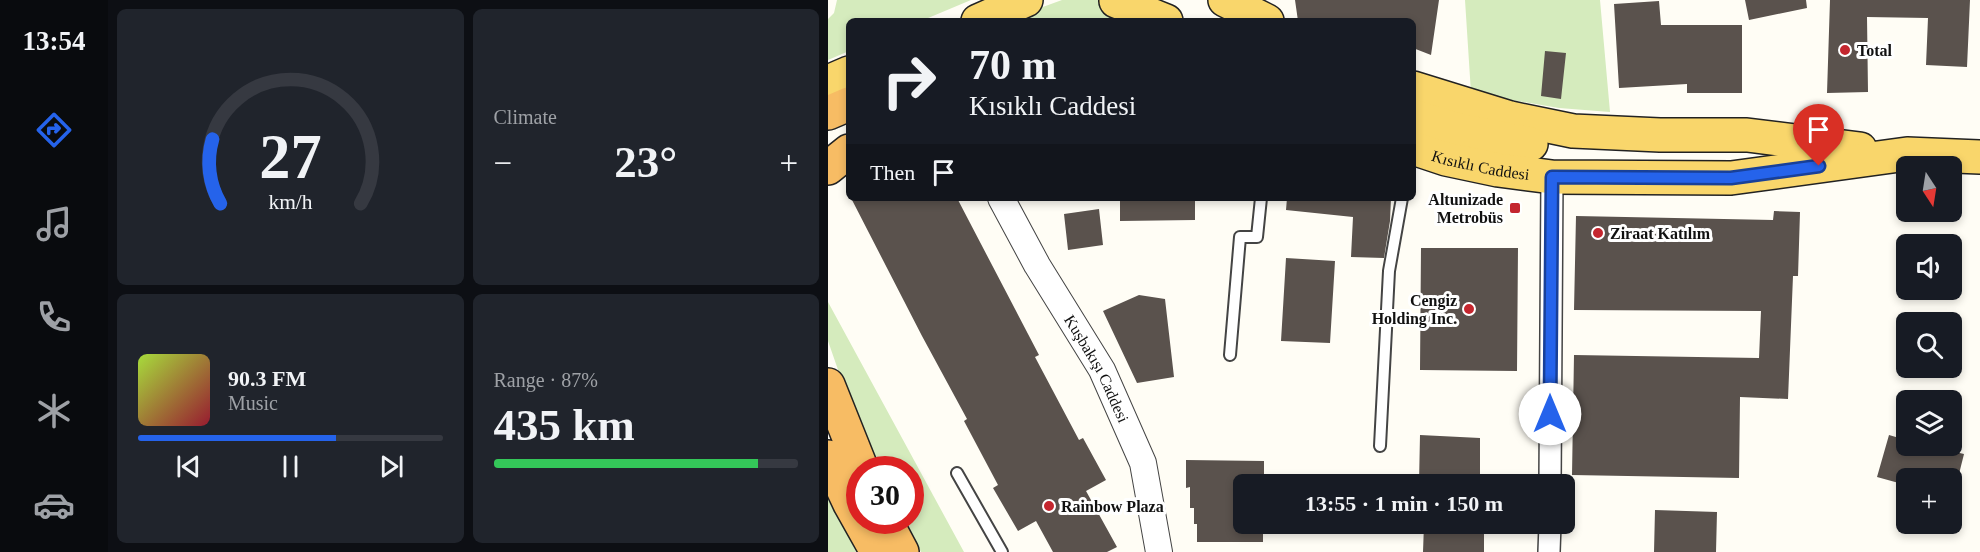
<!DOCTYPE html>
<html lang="en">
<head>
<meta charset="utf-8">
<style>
	body { margin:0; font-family:Georgia,serif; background:#20242c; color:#f1f3f6; height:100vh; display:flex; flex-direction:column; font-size:22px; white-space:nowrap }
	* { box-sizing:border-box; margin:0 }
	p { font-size:20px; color:#9ea1a6 }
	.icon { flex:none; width:33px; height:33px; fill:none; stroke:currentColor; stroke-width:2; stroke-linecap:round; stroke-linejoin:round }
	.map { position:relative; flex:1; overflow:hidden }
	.details { display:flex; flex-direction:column; gap:9px; padding:9px; background:#0d0f14; width:720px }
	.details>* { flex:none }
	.top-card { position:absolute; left:18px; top:18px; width:570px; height:183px; border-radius:9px; box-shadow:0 3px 9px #0003; background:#171b24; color:#f1f3f6; overflow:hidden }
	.needle { width:39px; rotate:168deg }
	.fabs { position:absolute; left:1068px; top:156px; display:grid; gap:12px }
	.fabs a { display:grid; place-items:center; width:66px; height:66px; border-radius:9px; background:#171b24; box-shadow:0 3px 9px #0003; font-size:30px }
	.speed { position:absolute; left:18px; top:456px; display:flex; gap:12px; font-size:30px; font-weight:700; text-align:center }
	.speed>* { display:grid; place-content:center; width:78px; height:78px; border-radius:50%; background:#171b24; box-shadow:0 3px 9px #0003; line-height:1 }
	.speed .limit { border:9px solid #d22; background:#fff; color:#111 }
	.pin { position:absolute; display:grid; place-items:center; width:51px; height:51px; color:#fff; margin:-62px -26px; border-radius:50% 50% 50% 0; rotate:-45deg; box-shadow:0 0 6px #0007 }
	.pin .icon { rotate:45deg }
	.me { position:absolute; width:66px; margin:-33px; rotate:0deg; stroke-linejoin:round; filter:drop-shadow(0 0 4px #0008) }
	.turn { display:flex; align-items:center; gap:21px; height:126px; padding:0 24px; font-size:27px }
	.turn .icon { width:78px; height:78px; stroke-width:2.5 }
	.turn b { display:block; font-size:42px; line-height:51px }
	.then { display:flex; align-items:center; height:57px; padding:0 24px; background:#0003; gap:12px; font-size:22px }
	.big { font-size:45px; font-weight:800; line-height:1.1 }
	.details .widget { flex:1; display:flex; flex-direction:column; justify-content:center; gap:9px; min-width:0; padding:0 21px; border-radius:9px; background:#20242c }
	.details .dial { align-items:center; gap:0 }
	.dial svg { height:156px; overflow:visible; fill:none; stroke:#363941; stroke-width:7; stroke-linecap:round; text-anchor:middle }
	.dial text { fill:#f1f3f6; stroke:none }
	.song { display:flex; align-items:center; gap:18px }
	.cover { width:72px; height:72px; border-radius:9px; background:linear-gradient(135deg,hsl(80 70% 55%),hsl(350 70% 35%)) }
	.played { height:6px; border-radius:3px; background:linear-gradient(90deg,#2563eb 65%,#363941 65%) }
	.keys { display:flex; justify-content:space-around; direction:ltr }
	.heat { display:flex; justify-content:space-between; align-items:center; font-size:33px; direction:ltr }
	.charge { height:9px; border-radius:4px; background:linear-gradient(90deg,#34c759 87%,#363941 0) }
	.details .tiles { flex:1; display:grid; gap:9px; grid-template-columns:repeat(2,1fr) }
	.trip { position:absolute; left:405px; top:474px; width:342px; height:60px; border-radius:9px; background:#171b24; box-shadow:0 3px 9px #0003; font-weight:800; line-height:60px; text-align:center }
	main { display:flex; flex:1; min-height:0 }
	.dock { display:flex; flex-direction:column; width:108px; justify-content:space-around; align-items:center; background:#090b0e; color:#9ea1a6 }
	.dock .icon { width:42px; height:42px }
	.dock .active { color:#2563eb }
	.dock b { font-size:27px; color:#f1f3f6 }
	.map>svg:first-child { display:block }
</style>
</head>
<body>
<main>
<nav class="dock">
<b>13:54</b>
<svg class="icon active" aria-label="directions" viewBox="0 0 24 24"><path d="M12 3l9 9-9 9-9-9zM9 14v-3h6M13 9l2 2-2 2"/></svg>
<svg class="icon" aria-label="music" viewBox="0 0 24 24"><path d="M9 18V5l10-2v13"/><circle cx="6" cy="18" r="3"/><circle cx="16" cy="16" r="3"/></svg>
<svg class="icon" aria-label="phone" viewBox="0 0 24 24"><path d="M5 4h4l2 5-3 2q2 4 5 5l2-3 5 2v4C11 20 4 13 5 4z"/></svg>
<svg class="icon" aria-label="climate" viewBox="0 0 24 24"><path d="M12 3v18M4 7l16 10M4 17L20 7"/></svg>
<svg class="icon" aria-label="car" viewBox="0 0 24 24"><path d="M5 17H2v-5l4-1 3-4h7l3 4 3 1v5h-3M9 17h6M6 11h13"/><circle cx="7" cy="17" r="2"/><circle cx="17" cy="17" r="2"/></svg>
</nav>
<section class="details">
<div class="tiles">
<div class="widget dial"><svg viewBox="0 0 100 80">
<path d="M14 69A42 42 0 1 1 86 69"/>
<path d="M14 69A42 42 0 0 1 10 36" stroke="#2563eb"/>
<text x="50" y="56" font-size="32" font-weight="700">27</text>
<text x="50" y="72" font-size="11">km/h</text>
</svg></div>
<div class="widget"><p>Climate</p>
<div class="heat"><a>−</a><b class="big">23°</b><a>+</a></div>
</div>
<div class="widget">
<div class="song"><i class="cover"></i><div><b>90.3 FM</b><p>Music</p></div></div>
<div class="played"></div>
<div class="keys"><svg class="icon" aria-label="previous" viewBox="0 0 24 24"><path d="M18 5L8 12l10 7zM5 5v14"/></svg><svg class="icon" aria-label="pause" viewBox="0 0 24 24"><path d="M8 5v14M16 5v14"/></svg><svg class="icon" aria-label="next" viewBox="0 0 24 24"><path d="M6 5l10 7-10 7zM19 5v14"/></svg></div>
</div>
<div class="widget"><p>Range · 87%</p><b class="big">435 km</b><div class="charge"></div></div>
</div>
</section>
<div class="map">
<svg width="1152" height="552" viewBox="0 0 1152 552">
	<rect width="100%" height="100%" fill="#fffdf5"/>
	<path fill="#d5ebbd" d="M9,0h134l-50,21h-72v30l-21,9v-41l6,-6z
		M234,0h54l22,21h-134z
		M637,0h135l10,112 -51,-4 -88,-15z
		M0,302l136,250h-43l-17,-31 6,-1v-50l-32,-1 -26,-59 -24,-69z
		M0,491l1,4 27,57h-28z"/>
	<path fill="#5a524d" d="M467,0h144l-8,55 -18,-7v-27h-115z
		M917,0h61l1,8 -58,12z
		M1002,0h140l-3,67 -41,-2 2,-47 -61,-1 1,75 -41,1z
		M831,1l2,24h81v68h-55v-9l-68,4 -5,-84z
		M717,51l21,2 -5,46 -20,-3z
		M23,198h106l82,157 -4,2 44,83 4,-2 23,42 -20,11 31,56 -10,5h-54l-17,-31 -18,10 -25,-43 5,-3 -34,-64 3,-2 -45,-83z
		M292,198h75v22l-75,1z
		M459,198h104l-1,23 -6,37 -33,-1 2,-40 -67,-7z
		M271,209l4,36 -35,5 -4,-36z
		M946,211l26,1 -2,64h-5l-5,123 -48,-2 -1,81 -167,-3 2,-120 185,3 2,-47 -187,-1 2,-94 197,4z
		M593,248h97l-1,123 -97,-1z
		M458,258l49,3 -5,82 -49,-2z
		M311,295l26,4 9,78 -37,6 -34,-72z
		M592,435l60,3v46h-61z
		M1061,435l17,5v6h24l34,8 -6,24h-52v7l-29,-8z
		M358,460l78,1v23h-20v40h19v18h-66v-18h-3v-16h-4v-21l-4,1z
		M827,510l62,2 -1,40h-62z
		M596,524h60v28h-61z"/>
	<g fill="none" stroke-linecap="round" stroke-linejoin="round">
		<defs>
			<path id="service" d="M402,355l10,-118h17l4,-39
				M552,446l9,-175 13,-73
				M129,473l45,79"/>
			<path id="minor" d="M722,484l2,-307
				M721,552l1,-28"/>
			<g id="tertiary">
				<path id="s1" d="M173,198l36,67 65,105 41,93 16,89"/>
			</g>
			<g id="primary">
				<path d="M397,0l42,21"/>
				<path d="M288,1l50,20"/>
				<path d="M150,21l48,-21"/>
				<path d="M0,82l21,-9"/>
				<path d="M585,88l97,30 63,13 87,4h87l113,14"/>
				<path d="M585,116l46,14 72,14"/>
				<path id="s2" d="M585,148l33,11 52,11 54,7 179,1 176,-24 73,3"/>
			</g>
			<path id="trunk" d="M0,113l21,-9
				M0,168l21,-17
				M0,385l34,85
				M0,457l22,47 27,48
				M57,520l17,32"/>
		</defs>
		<use href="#service" stroke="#444" stroke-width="14"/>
		<use href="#minor" stroke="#444" stroke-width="24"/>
		<use href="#tertiary" stroke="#444" stroke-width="28"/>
		<use href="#primary" stroke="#222" stroke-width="36"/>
		<use href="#trunk" stroke="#222" stroke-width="36"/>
		<use href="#service" stroke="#fff" stroke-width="10"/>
		<use href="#minor" stroke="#fff" stroke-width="21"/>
		<use href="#tertiary" stroke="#fff" stroke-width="26"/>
		<use href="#primary" stroke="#f9d66b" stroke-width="33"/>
		<use href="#trunk" stroke="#f7bc64" stroke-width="33"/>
	</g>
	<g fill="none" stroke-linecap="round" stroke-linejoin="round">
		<defs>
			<path id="route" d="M722,414l2,-237 179,1 88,-12"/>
		</defs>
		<use href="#route" stroke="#184099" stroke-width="15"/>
		<use href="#route" stroke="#2563eb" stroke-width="10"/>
	</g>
	<g fill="#c4262e" stroke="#fff" stroke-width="2">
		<circle cx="1017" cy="50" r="6"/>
		<rect x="681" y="202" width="12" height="12" rx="3"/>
		<circle cx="770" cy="233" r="6"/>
		<circle cx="641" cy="309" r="6"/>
		<circle cx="221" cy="506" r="6"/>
	</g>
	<g text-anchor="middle" stroke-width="6" stroke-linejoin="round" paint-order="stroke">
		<g font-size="16" font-weight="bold" fill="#111" stroke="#fff" text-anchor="start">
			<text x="1029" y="56">Total</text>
			<text x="675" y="205" text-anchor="end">Altunizade<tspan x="675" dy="18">Metrobüs</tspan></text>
			<text x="782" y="239">Ziraat Katılım</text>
			<text x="629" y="306" text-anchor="end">Cengiz<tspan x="629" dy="18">Holding Inc.</tspan></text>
			<text x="233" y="512">Rainbow Plaza</text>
		</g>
		<g font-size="16" fill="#111" stroke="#fff">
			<text dy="6" stroke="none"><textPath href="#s2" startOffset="70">Kısıklı Caddesi</textPath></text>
			<text dy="6" stroke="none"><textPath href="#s1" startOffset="196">Kuşbakışı Caddesi</textPath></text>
		</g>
	</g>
</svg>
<div class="fabs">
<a><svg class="needle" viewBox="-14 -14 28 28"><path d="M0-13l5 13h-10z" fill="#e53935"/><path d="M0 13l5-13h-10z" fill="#9ea1a6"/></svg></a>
<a><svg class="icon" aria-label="sound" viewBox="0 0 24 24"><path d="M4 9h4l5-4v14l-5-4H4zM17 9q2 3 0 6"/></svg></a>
<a><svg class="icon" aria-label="search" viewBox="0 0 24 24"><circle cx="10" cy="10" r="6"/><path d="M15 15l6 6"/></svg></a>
<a><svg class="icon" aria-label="layers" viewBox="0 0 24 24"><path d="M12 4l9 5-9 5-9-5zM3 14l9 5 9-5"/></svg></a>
<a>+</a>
</div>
<div class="speed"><div class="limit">30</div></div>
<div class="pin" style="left:991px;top:166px;background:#d93025"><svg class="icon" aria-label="arrive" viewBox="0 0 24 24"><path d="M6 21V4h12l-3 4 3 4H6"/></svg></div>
<svg class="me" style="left:722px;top:414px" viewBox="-20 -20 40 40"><circle r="19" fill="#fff"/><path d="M0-13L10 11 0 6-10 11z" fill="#2563eb"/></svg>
<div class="trip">13:55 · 1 min · 150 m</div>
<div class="top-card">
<div class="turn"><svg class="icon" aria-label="right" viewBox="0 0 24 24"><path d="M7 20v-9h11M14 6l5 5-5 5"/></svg><div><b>70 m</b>Kısıklı Caddesi</div></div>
<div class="then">Then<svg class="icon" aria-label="arrive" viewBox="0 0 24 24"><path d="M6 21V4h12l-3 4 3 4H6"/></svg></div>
</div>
</div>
</main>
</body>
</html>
